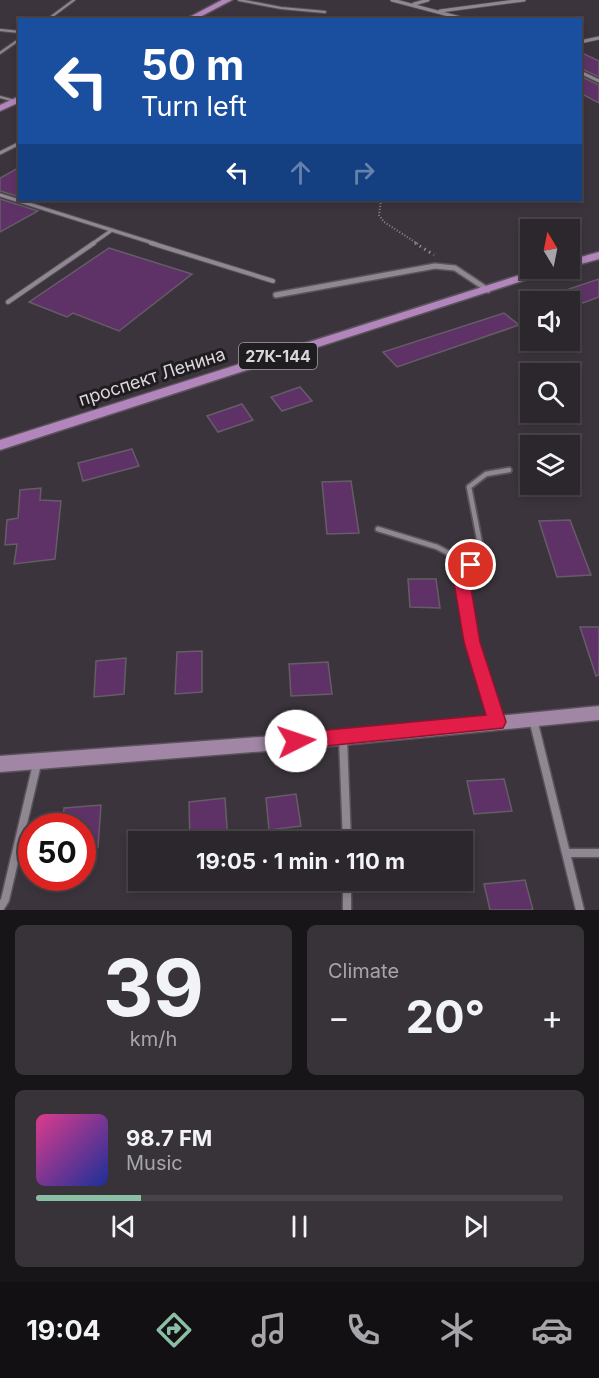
<!DOCTYPE html>
<html lang="en">
<head>
<meta charset="utf-8">
<style>
	body { margin:0; font-family:Inter,sans-serif; background:#383339; color:#f1f3f6; height:100vh; display:flex; flex-direction:column; font-size:22px; white-space:nowrap }
	* { box-sizing:border-box; margin:0 }
	p { font-size:20px; color:#a6a5aa }
	.icon { flex:none; width:33px; height:33px; fill:none; stroke:currentColor; stroke-width:2; stroke-linecap:round; stroke-linejoin:round }
	.map { position:relative; height:910px; overflow:hidden }
	.drawer { display:flex; flex-direction:column; gap:15px; padding:15px; background:#181519; flex:1 }
	.drawer>* { flex:none }
	.hud { position:absolute; left:18px; top:18px; width:564px; height:183px; border-radius:0px; box-shadow:0 3px 9px #0003,0 0 0 2px #484449; background:#1a4fa0; color:#fff; overflow:hidden }
	.needle { width:39px; rotate:350deg }
	.fabs { position:absolute; left:520px; top:219px; display:grid; gap:12px }
	.fabs a { display:grid; place-items:center; width:60px; height:60px; border-radius:0px; background:#2c272d; box-shadow:0 3px 9px #0003,0 0 0 2px #484449; font-size:30px }
	.speed { position:absolute; left:18px; top:813px; display:flex; gap:12px; font-size:30px; font-weight:700; text-align:center }
	.speed>* { display:grid; place-content:center; width:78px; height:78px; border-radius:50%; background:#2c272d; box-shadow:0 3px 9px #0003,0 0 0 2px #484449; line-height:1 }
	.speed .limit { border:9px solid #d22; background:#fff; color:#111 }
	.pin { position:absolute; display:grid; place-items:center; width:51px; height:51px; color:#fff; margin:-26px; border:3px solid #fff; border-radius:50%; box-shadow:0 2px 6px #0007 }
	.me { position:absolute; width:66px; margin:-33px; rotate:86deg; stroke-linejoin:round; filter:drop-shadow(0 0 4px #0008) }
	.turn { display:flex; align-items:center; gap:21px; height:126px; padding:0 24px; font-size:27px }
	.turn .icon { width:78px; height:78px; stroke-width:2.5 }
	.turn b { display:block; font-size:42px; line-height:51px }
	.lanes { display:flex; align-items:center; height:57px; padding:0 24px; background:#0003; justify-content:center; gap:30px; direction:ltr }
	.lanes .off { opacity:.35 }
	.big { font-size:45px; font-weight:700; line-height:1.1 }
	.drawer .widget { flex:1; display:flex; flex-direction:column; justify-content:center; gap:9px; min-width:0; padding:0 21px; border-radius:9px; background:#383339 }
	.drawer .dial { align-items:center; gap:0 }
	.dial b { font-size:78px; line-height:1 }
	.song { display:flex; align-items:center; gap:18px }
	.cover { width:72px; height:72px; border-radius:9px; background:linear-gradient(135deg,hsl(330 70% 55%),hsl(230 70% 35%)) }
	.played { height:6px; border-radius:3px; background:linear-gradient(90deg,#8abfa5 20%,#484449 20%) }
	.keys { display:flex; justify-content:space-around; direction:ltr }
	.heat { display:flex; justify-content:space-between; align-items:center; font-size:33px; direction:ltr }
	.drawer .tiles { flex:1; display:grid; gap:15px; grid-template-columns:1fr 1fr }
	.widget:last-child { grid-column:span 2 }
	.trip { position:absolute; left:128px; top:831px; width:345px; height:60px; border-radius:0px; background:#2c272d; box-shadow:0 3px 9px #0003,0 0 0 2px #484449; font-weight:700; line-height:60px; text-align:center }
	.dock { display:flex; height:96px; justify-content:space-around; align-items:center; background:#121012; color:#a6a5aa }
	.dock .icon { width:42px; height:42px }
	.dock .active { color:#8abfa5 }
	.dock b { font-size:27px; color:#f1f3f6 }
	.map>svg:first-child { display:block }
</style>
</head>
<body>
<div class="map">
<svg width="599" height="910" viewBox="0 0 599 910">
	<rect width="100%" height="100%" fill="#3b343c"/>
	<path fill="#5f3267" stroke="#655d66" stroke-width="1.5" d="M580,52l19,9v16l-19,-9z
		M580,76l19,9v18l-19,-10z
		M20,167v30l-20,-6v-13z
		M0,199l38,12 -38,21z
		M109,248l83,26 -73,57 -46,-18 -6,4 -38,-15z
		M599,279v18l-16,6 -17,-13z
		M504,313l15,12 -122,42 -14,-15z
		M300,387l12,14 -30,10 -11,-14z
		M242,404l11,16 -35,12 -11,-16z
		M132,449l7,17 -56,15 -5,-18z
		M351,481l8,52 -32,1 -5,-52z
		M41,488l-1,12 21,1 -6,58 -41,5 3,-20 -12,1 2,-25 11,-2 2,-28z
		M570,520l21,55 -34,2 -18,-56z
		M408,579h28l4,29 -30,-1z
		M580,627h19v48l-3,1z
		M202,651v41l-27,2 2,-42z
		M126,658l-2,36 -30,3 2,-36z
		M328,662l4,32 -41,2 -2,-32z
		M504,779l8,32 -38,3 -7,-33z
		M296,794l5,32 -32,4 -3,-32z
		M225,798l3,44h-38l-1,-40z
		M101,805l-3,42 -16,1v-22h-20l2,-18z
		M525,880l8,30h-43l-6,-26z"/>
	<g fill="none" stroke-linecap="round" stroke-linejoin="round">
		<defs>
			<path id="lane-far4" d="M239,0l42,8 44,4
				M47,20l27,-20
				M0,30l20,2
				M0,53l20,-14
				M0,97l15,4"/>
			<path id="lane-far3" d="M0,153l20,-10
				M0,195l156,49
				M92,244l20,-14"/>
			<path id="lane-far2" d="M151,243l122,38
				M8,302l86,-59"/>
			<path id="lane-far1" d="M378,529l59,18 34,18
				M471,635l-10,-60 21,-21 -13,-67 17,-13 23,-4"/>
			<path id="lane" d="M471,633l26,89"/>
			<path id="street-far2" d="M392,0l76,20
				M414,4l14,-4
				M440,11l84,-11
				M580,42l19,-4
				M580,72l19,9"/>
			<path id="street-far1" d="M276,295l159,-29 20,2 33,22"/>
			<path id="street" d="M533,719l47,191
				M343,738l4,104
				M566,853h33
				M347,880v30
				M0,908l5,-8 32,-136"/>
			<path id="secondary" d="M599,706v14l-256,25 -343,27v-16l343,-25z"/>
			<path id="primary" d="M222,0h10l-38,20h-10z
				M20,96v6l-20,9v-6z
				M599,252v7l-29,8v-7z
				M542,268h20l-562,182v-10z"/>
		</defs>
		<use href="#lane-far4" stroke="#5a535a" stroke-width="4"/>
		<use href="#lane-far3" stroke="#5a535a" stroke-width="5"/>
		<use href="#lane-far2" stroke="#5a535a" stroke-width="6"/>
		<use href="#lane-far1" stroke="#5a535a" stroke-width="8"/>
		<use href="#lane" stroke="#5a535a" stroke-width="9"/>
		<use href="#street-far2" stroke="#5a535a" stroke-width="4.5"/>
		<use href="#street-far1" stroke="#5a535a" stroke-width="8"/>
		<use href="#street" stroke="#5a535a" stroke-width="11"/>
		<use href="#secondary" stroke="#5a535a" stroke-width="3"/>
		<use href="#primary" stroke="#5a535a" stroke-width="3"/>
		<path stroke="#908b91" stroke-width="2" stroke-dasharray="1 2" stroke-linecap="butt" d="M381,200l-2,15 5,7 34,22"/>
		<path stroke="#908b91" stroke-width="3" stroke-dasharray="1.5 4" stroke-linecap="butt" d="M415,243l19,12"/>
		<use href="#lane-far4" stroke="#8f8791" stroke-width="2"/>
		<use href="#lane-far3" stroke="#8f8791" stroke-width="3"/>
		<use href="#lane-far2" stroke="#8f8791" stroke-width="4"/>
		<use href="#lane-far1" stroke="#8f8791" stroke-width="4.5"/>
		<use href="#lane" stroke="#8f8791" stroke-width="6"/>
		<use href="#street-far2" stroke="#8f8791" stroke-width="3"/>
		<use href="#street-far1" stroke="#8f8791" stroke-width="5"/>
		<use href="#street" stroke="#8f8791" stroke-width="8"/>
		<use href="#secondary" fill="#a186a6" fill-rule="evenodd"/>
		<use href="#primary" fill="#b285bc" fill-rule="evenodd"/>
	</g>
	<path fill="#e11d48" stroke="#92132f" stroke-width="1.5" d="M471,559l5,2 3,4 -10,12 11,65 26,80 -3,6 -207,21 -6,-2 -3,-6 3,-6 6,-2 190,-18 -22,-73 -11,-66 12,-15z"/>
	<g text-anchor="middle" stroke-width="6" stroke-linejoin="round" paint-order="stroke">
		<rect fill="#201d20" stroke="#a39ea3" stroke-width="1.5" x="239" y="343" width="78" height="26" rx="4.5"/>
		<g font-size="16" font-weight="bold" fill="#dbd6db">
			<text x="278" y="362">27К-144</text>
		</g>
		<g font-size="18" fill="#dbd6db" stroke="#201d20">
			<text transform="translate(152 377) rotate(-18)" y="6">проспект Ленина</text>
		</g>
	</g>
</svg>
<div class="fabs">
<a><svg class="needle" viewBox="-14 -14 28 28"><path d="M0-13l5 13h-10z" fill="#e53935"/><path d="M0 13l5-13h-10z" fill="#a6a5aa"/></svg></a>
<a><svg class="icon" aria-label="sound" viewBox="0 0 24 24"><path d="M4 9h4l5-4v14l-5-4H4zM17 9q2 3 0 6"/></svg></a>
<a><svg class="icon" aria-label="search" viewBox="0 0 24 24"><circle cx="10" cy="10" r="6"/><path d="M15 15l6 6"/></svg></a>
<a><svg class="icon" aria-label="layers" viewBox="0 0 24 24"><path d="M12 4l9 5-9 5-9-5zM3 14l9 5 9-5"/></svg></a>
</div>
<div class="speed"><div class="limit">50</div></div>
<div class="pin" style="left:471px;top:565px;background:#d93025"><svg class="icon" aria-label="arrive" viewBox="0 0 24 24"><path d="M6 21V4h12l-3 4 3 4H6"/></svg></div>
<svg class="me" style="left:296px;top:741px" viewBox="-20 -20 40 40"><circle r="19" fill="#fff"/><path d="M0-13L10 11 0 6-10 11z" fill="#e11d48"/></svg>
<div class="trip">19:05 · 1 min · 110 m</div>
<div class="hud">
<div class="turn"><svg class="icon" aria-label="left" viewBox="0 0 24 24"><path d="M17 20v-9H6M10 6l-5 5 5 5"/></svg><div><b>50 m</b>Turn left</div></div>
<div class="lanes"><svg class="icon" aria-label="left" viewBox="0 0 24 24"><path d="M17 20v-9H6M10 6l-5 5 5 5"/></svg><svg class="icon off" aria-label="ahead" viewBox="0 0 24 24"><path d="M12 20V5M6 11l6-6 6 6"/></svg><svg class="icon off" aria-label="right" viewBox="0 0 24 24"><path d="M7 20v-9h11M14 6l5 5-5 5"/></svg></div>
</div>
</div>
<section class="drawer">
<div class="tiles">
<div class="widget dial"><b>39</b><p>km/h</p></div>
<div class="widget"><p>Climate</p>
<div class="heat"><a>−</a><b class="big">20°</b><a>+</a></div>
</div>
<div class="widget">
<div class="song"><i class="cover"></i><div><b>98.7 FM</b><p>Music</p></div></div>
<div class="played"></div>
<div class="keys"><svg class="icon" aria-label="previous" viewBox="0 0 24 24"><path d="M18 5L8 12l10 7zM5 5v14"/></svg><svg class="icon" aria-label="pause" viewBox="0 0 24 24"><path d="M8 5v14M16 5v14"/></svg><svg class="icon" aria-label="next" viewBox="0 0 24 24"><path d="M6 5l10 7-10 7zM19 5v14"/></svg></div>
</div>
</div>
</section>
<nav class="dock">
<b>19:04</b>
<svg class="icon active" aria-label="directions" viewBox="0 0 24 24"><path d="M12 3l9 9-9 9-9-9zM9 14v-3h6M13 9l2 2-2 2"/></svg>
<svg class="icon" aria-label="music" viewBox="0 0 24 24"><path d="M9 18V5l10-2v13"/><circle cx="6" cy="18" r="3"/><circle cx="16" cy="16" r="3"/></svg>
<svg class="icon" aria-label="phone" viewBox="0 0 24 24"><path d="M5 4h4l2 5-3 2q2 4 5 5l2-3 5 2v4C11 20 4 13 5 4z"/></svg>
<svg class="icon" aria-label="climate" viewBox="0 0 24 24"><path d="M12 3v18M4 7l16 10M4 17L20 7"/></svg>
<svg class="icon" aria-label="car" viewBox="0 0 24 24"><path d="M5 17H2v-5l4-1 3-4h7l3 4 3 1v5h-3M9 17h6M6 11h13"/><circle cx="7" cy="17" r="2"/><circle cx="17" cy="17" r="2"/></svg>
</nav>
</body>
</html>
